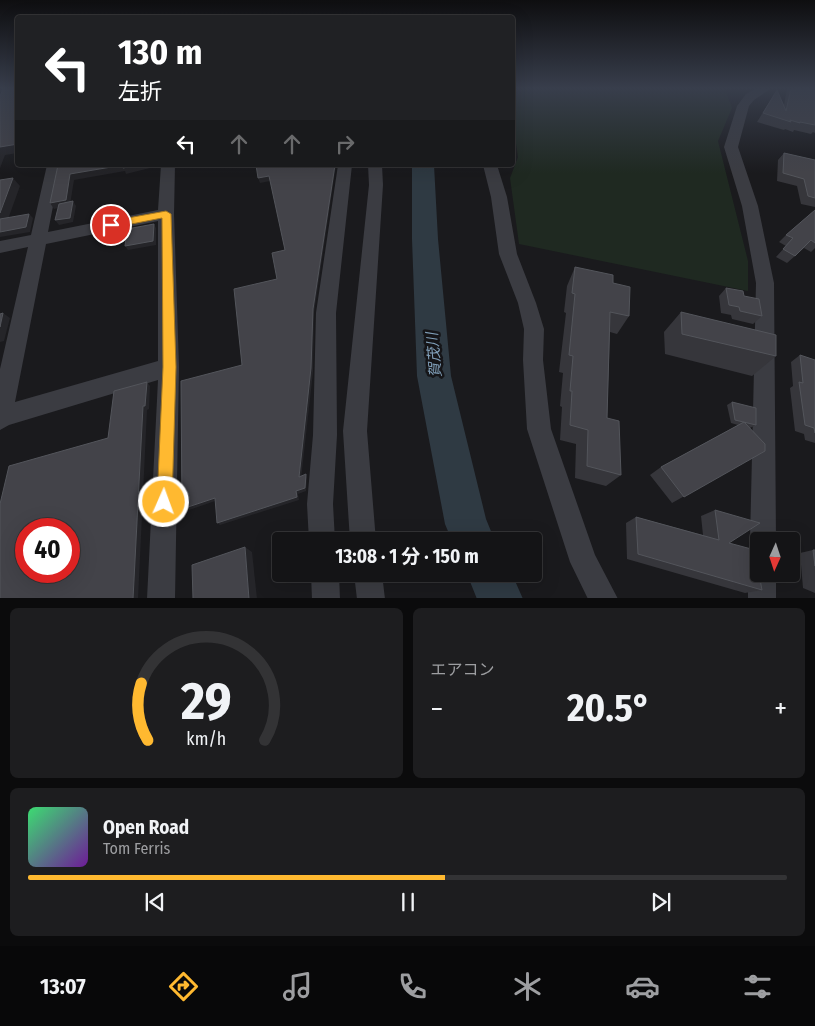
<!DOCTYPE html>
<html lang="ja">
<head>
<meta charset="utf-8">
<style>
	body { margin:0; font-family:"Fira Sans Condensed","Noto Sans JP",sans-serif; background:#1d1d1f; color:#f1f3f6; height:100vh; display:flex; flex-direction:column; font-size:19px; white-space:nowrap }
	* { box-sizing:border-box; margin:0 }
	p { font-size:16px; color:#9d9ea1 }
	.icon { flex:none; width:28px; height:28px; fill:none; stroke:currentColor; stroke-width:2; stroke-linecap:round; stroke-linejoin:round }
	.map { position:relative; height:598px; overflow:hidden }
	.side { display:flex; flex-direction:column; gap:10px; padding:10px; background:#0b0b0c; flex:1 }
	.side>* { flex:none }
	.banner { position:absolute; left:15px; top:15px; width:500px; height:152px; border-radius:5px; box-shadow:0 5px 20px #0002,0 0 0 1px #333335; background:#202124; color:#fff; overflow:hidden }
	.needle { width:32px; rotate:183deg }
	.buttons { position:absolute; left:750px; top:532px; display:grid; gap:10px }
	.buttons a { display:grid; place-items:center; width:50px; height:50px; border-radius:5px; background:#141416; box-shadow:0 5px 20px #0002,0 0 0 1px #333335; font-size:25px }
	.speed { position:absolute; left:15px; top:518px; display:flex; gap:10px; font-size:25px; font-weight:700; text-align:center }
	.speed>* { display:grid; place-content:center; width:65px; height:65px; border-radius:50%; background:#141416; box-shadow:0 5px 20px #0002,0 0 0 1px #333335; line-height:1 }
	.speed .limit { border:8px solid #d22; background:#fff; color:#111 }
	.pin { position:absolute; display:grid; place-items:center; width:42px; height:42px; color:#fff; margin:-21px; border:2px solid #fff; border-radius:50%; box-shadow:0 1px 5px #0007 }
	.me { position:absolute; width:55px; margin:-28px; rotate:2deg; stroke-linejoin:round; filter:drop-shadow(0 0 4px #0008) }
	.turn { display:flex; align-items:center; gap:18px; height:105px; padding:0 20px; font-size:22px }
	.turn .icon { width:65px; height:65px; stroke-width:2.5 }
	.turn b { display:block; font-size:35px; line-height:42px }
	.lanes { display:flex; align-items:center; height:48px; padding:0 20px; background:#0003; justify-content:center; gap:25px; direction:ltr }
	.lanes .off { opacity:.35 }
	.big { font-size:38px; font-weight:700; line-height:1.1 }
	.side .widget { flex:1; display:flex; flex-direction:column; justify-content:center; gap:8px; min-width:0; padding:0 18px; border-radius:8px; background:#1d1d1f }
	.side .dial { align-items:center; gap:0 }
	.dial svg { height:130px; overflow:visible; fill:none; stroke:#333335; stroke-width:7; stroke-linecap:round; text-anchor:middle }
	.dial text { fill:#f1f3f6; stroke:none }
	.song { display:flex; align-items:center; gap:15px }
	.cover { width:60px; height:60px; border-radius:8px; background:linear-gradient(135deg,hsl(140 70% 55%),hsl(280 70% 35%)) }
	.played { height:5px; border-radius:2px; background:linear-gradient(90deg,#ffb930 55%,#333335 55%) }
	.keys { display:flex; justify-content:space-around; direction:ltr }
	.heat { display:flex; justify-content:space-between; align-items:center; font-size:28px; direction:ltr }
	.side .tiles { flex:1; display:grid; gap:10px; grid-template-columns:1fr 1fr }
	.widget:last-child { grid-column:span 2 }
	.trip { position:absolute; left:272px; top:532px; width:270px; height:50px; border-radius:5px; background:#141416; box-shadow:0 5px 20px #0002,0 0 0 1px #333335; font-weight:700; line-height:50px; text-align:center }
	.tab-bar { display:flex; height:80px; justify-content:space-around; align-items:center; background:#080809; color:#9d9ea1 }
	.tab-bar .icon { width:35px; height:35px }
	.tab-bar .current { color:#ffb930 }
	.tab-bar b { font-size:22px; color:#f1f3f6 }
	.map>svg:first-child { display:block }
</style>
</head>
<body>
<div class="map">
<svg width="815" height="599" viewBox="0 0 815 599">
	<rect width="100%" height="100%" fill="#1a1a1d"/>
	<path fill="#1f2921" d="M513,89h212l7,19 -14,33 30,120v30l-229,-47 -9,-66 8,-21 -5,-33z"/>
	<g fill="none" stroke-linecap="round" stroke-linejoin="round">
		<path fill="#2f3a43" fill-rule="evenodd" d="M412,165h22l4,74 13,137 35,143 9,22h-43l-7,-17 -28,-148 -5,-137z
			M467,574h45l11,25h-46z"/>
		<path fill="#3b3c42" fill-rule="evenodd" d="M755,89h15l-16,11 -5,6 -11,41 20,59 16,77 2,258h-17v12l-5,-3 -4,-9 6,-258 -14,-77 -18,-59 13,-41 9,-12z
			M47,165h14l-13,67 110,-22 3,-45h14l-1,49 5,153 -4,232h-28l11,-219 -149,45 -9,5v-61l28,-122 -28,6v-12l31,-6zM158,221v140l-143,41 31,-158z
			M338,165h14l-16,148 1,122 -4,69 2,37h-26l-2,-37 6,-69 3,-122z
			M368,165h14l1,20 -16,246 9,110h-26l-7,-110 26,-246z
			M483,165h14l10,32 10,57 19,49 8,26 -1,31 8,69 44,126 23,44h-30l-18,-37 -43,-133 -4,-69 1,-31 -6,-26 -19,-49 -8,-57z
			M759,561v13h17v25h-28v-25l4,-10z
			M311,574h28l1,25h-28z
			M354,574h28l3,25h-28z"/>
	</g>
	<path fill="#36363b" d="M787,89h28v44l-2,-1 -2,2 -17,-4 -1,2 -8,-3 -1,1 -27,-8 20,-32 7,15z
		M784,153l31,7v47l-14,-3 -4,-18 -20,-5 1,-21z
		M815,210v38l-4,4 -7,-4 -17,15 -11,-6 10,-11 -7,-4 7,-7z
		M575,267l38,16 16,33 -12,18 -7,-2 -3,86 14,57 -15,11 -31,-8 1,-34 -16,-4 2,-33 -2,-1 3,-33 -4,-1 7,-59 -2,-1 3,-26z
		M726,288l18,8 18,20 -9,8 -21,-5 -1,-4 -10,-2 -2,-17z
		M681,312l95,44 -24,20 -87,-22 -1,-22z
		M800,355l15,5v83l-10,-3 -1,-6 -9,-3 -5,-43 3,-2 -2,-24z
		M732,402l24,23 -6,3 15,23 -93,52 -22,-28 11,-8 77,-42 -7,-2 -4,-18z
		M715,510l14,33 33,47 -17,3 -118,-34 -1,-36 10,-6 67,18 -2,-19z
		M813,550h2v43l-12,-5 -3,-35z"/>
	<path fill="#252529" d="M18,144v9l-13,2 -5,13v-21z
		M123,165h35v1l-32,8 -1,-3 -51,9 -4,25 -16,4 -4,-6 20,-29z
		M244,165h12l-11,2z
		M335,165h1l-22,148 -1,59 -12,107 -2,-2 14,-168z
		M269,176l1,5 -10,2 -2,-5z
		M13,178l7,8 -13,36 -7,1v-10z
		M73,201l3,5 -3,16 -14,3 -4,-5z
		M29,214l4,4 -3,14 -30,5v-5z
		M154,224l2,4v17l-28,5 -3,-4z
		M3,313l7,5 -6,23 -4,1v-15z
		M147,382l3,4 -1,23 -2,1 -9,189h-5l10,-193z
		M306,474l1,3 -1,14 -8,3 1,6 -79,25 -3,-2 79,-32z
		M215,498l3,2 -32,11 -4,-2z
		M245,547l7,5 5,47h-8z"/>
	<path fill="#434349" stroke="#53555b" fill-rule="evenodd" d="M3,89h15v55l-18,3v-51z
		M791,89h24v36l-15,-3v1l-10,-3 1,2 -28,-9 14,-23 9,21z
		M784,153l31,7v38l-7,-2 -4,-17 -21,-6z
		M58,165h79l-14,3v-3l-53,9 -4,26 -16,3z
		M256,165h79l-22,144 -2,59 -12,109 7,-3 -1,14 -9,3 1,6 -80,26 -2,-25 -33,11 -1,-128 61,-16 -8,-76 43,-10 -5,-26 13,-3 -16,-74 -11,2z
		M13,178l-13,35v-33z
		M73,201l-3,17 -15,2 4,-16z
		M815,210v33l-4,-3 -16,16 -12,-7 10,-11 -7,-3z
		M29,214l-3,13 -26,5v-13z
		M154,224l-1,17 -28,5 2,-17z
		M575,267l38,8v8l17,4 -1,29 -19,-4 -3,106 12,3 2,54 -34,-9 1,-36 -18,-5 2,-34h-2l3,-35 -4,-1 6,-61 -3,-1z
		M726,288l17,3 1,5 15,3 3,17 -22,-5 -1,-4 -10,-2z
		M681,312l95,23v21l-94,-22z
		M3,313l-3,14v-13z
		M800,355l15,5v73l-1,-5 -9,-3 -6,-43 4,1z
		M147,382l-2,24h-2l-10,193h-133v-95l9,-38 99,-28 6,-47zM26,529h43v42h-43z
		M732,402l24,6v17l-21,-5z
		M744,422l21,22v7l-81,46 -23,-30z
		M715,510l45,13 -31,20 26,7 4,24 3,16 -124,-36 -2,-37 83,23z
		M245,547l4,52h-56l-1,-34z
		M813,550h2v16z"/>
	<linearGradient id="sky" x2="0" y2="1"><stop stop-color="#0e0e10"/><stop offset="0.51" stop-color="#383e4c"/><stop offset="1" stop-color="#383e4c" stop-opacity="0"/></linearGradient>
	<rect width="815" height="173" fill="url(#sky)"/>
	<path fill="#ffb930" stroke="#a6781f" d="M166,211l5,3 5,153 -4,135 -2,5 -6,3 -5,-3 -2,-5 6,-135 -1,-149 -51,10 -5,-3 5,-4z"/>
	<g text-anchor="middle" stroke-width="5" stroke-linejoin="round" paint-order="stroke">
		<g font-size="15" font-style="italic" fill="#81a0ba" stroke="#151518">
			<text transform="translate(434 355) rotate(-95)" y="5">賀茂川</text>
		</g>
	</g>
</svg>
<div class="buttons">
<a><svg class="needle" viewBox="-14 -14 28 28"><path d="M0-13l5 13h-10z" fill="#e53935"/><path d="M0 13l5-13h-10z" fill="#9d9ea1"/></svg></a>
</div>
<div class="speed"><div class="limit">40</div></div>
<div class="pin" style="left:111px;top:225px;background:#d93025"><svg class="icon" aria-label="arrive" viewBox="0 0 24 24"><path d="M6 21V4h12l-3 4 3 4H6"/></svg></div>
<svg class="me" style="left:164px;top:502px" viewBox="-20 -20 40 40"><circle r="17" fill="#ffb930" stroke="#fff" stroke-width="3"/><path d="M0-11L8 9 0 5-8 9z" fill="#fff"/></svg>
<div class="trip">13:08 · 1 分 · 150 m</div>
<div class="banner">
<div class="turn"><svg class="icon" aria-label="left" viewBox="0 0 24 24"><path d="M17 20v-9H6M10 6l-5 5 5 5"/></svg><div><b>130 m</b>左折</div></div>
<div class="lanes"><svg class="icon" aria-label="left" viewBox="0 0 24 24"><path d="M17 20v-9H6M10 6l-5 5 5 5"/></svg><svg class="icon off" aria-label="ahead" viewBox="0 0 24 24"><path d="M12 20V5M6 11l6-6 6 6"/></svg><svg class="icon off" aria-label="ahead" viewBox="0 0 24 24"><path d="M12 20V5M6 11l6-6 6 6"/></svg><svg class="icon off" aria-label="right" viewBox="0 0 24 24"><path d="M7 20v-9h11M14 6l5 5-5 5"/></svg></div>
</div>
</div>
<section class="side">
<div class="tiles">
<div class="widget dial"><svg viewBox="0 0 100 80">
<path d="M14 69A42 42 0 1 1 86 69"/>
<path d="M14 69A42 42 0 0 1 10 34" stroke="#ffb930"/>
<text x="50" y="56" font-size="32" font-weight="700">29</text>
<text x="50" y="72" font-size="11">km/h</text>
</svg></div>
<div class="widget"><p>エアコン</p>
<div class="heat"><a>−</a><b class="big">20.5°</b><a>+</a></div>
</div>
<div class="widget">
<div class="song"><i class="cover"></i><div><b>Open Road</b><p>Tom Ferris</p></div></div>
<div class="played"></div>
<div class="keys"><svg class="icon" aria-label="previous" viewBox="0 0 24 24"><path d="M18 5L8 12l10 7zM5 5v14"/></svg><svg class="icon" aria-label="pause" viewBox="0 0 24 24"><path d="M8 5v14M16 5v14"/></svg><svg class="icon" aria-label="next" viewBox="0 0 24 24"><path d="M6 5l10 7-10 7zM19 5v14"/></svg></div>
</div>
</div>
</section>
<nav class="tab-bar">
<b>13:07</b>
<svg class="icon current" aria-label="directions" viewBox="0 0 24 24"><path d="M12 3l9 9-9 9-9-9zM9 14v-3h6M13 9l2 2-2 2"/></svg>
<svg class="icon" aria-label="music" viewBox="0 0 24 24"><path d="M9 18V5l10-2v13"/><circle cx="6" cy="18" r="3"/><circle cx="16" cy="16" r="3"/></svg>
<svg class="icon" aria-label="phone" viewBox="0 0 24 24"><path d="M5 4h4l2 5-3 2q2 4 5 5l2-3 5 2v4C11 20 4 13 5 4z"/></svg>
<svg class="icon" aria-label="climate" viewBox="0 0 24 24"><path d="M12 3v18M4 7l16 10M4 17L20 7"/></svg>
<svg class="icon" aria-label="car" viewBox="0 0 24 24"><path d="M5 17H2v-5l4-1 3-4h7l3 4 3 1v5h-3M9 17h6M6 11h13"/><circle cx="7" cy="17" r="2"/><circle cx="17" cy="17" r="2"/></svg>
<svg class="icon" aria-label="filters" viewBox="0 0 24 24"><path d="M4 7h16M4 17h16"/><circle cx="9" cy="7" r="2"/><circle cx="15" cy="17" r="2"/></svg>
</nav>
</body>
</html>
